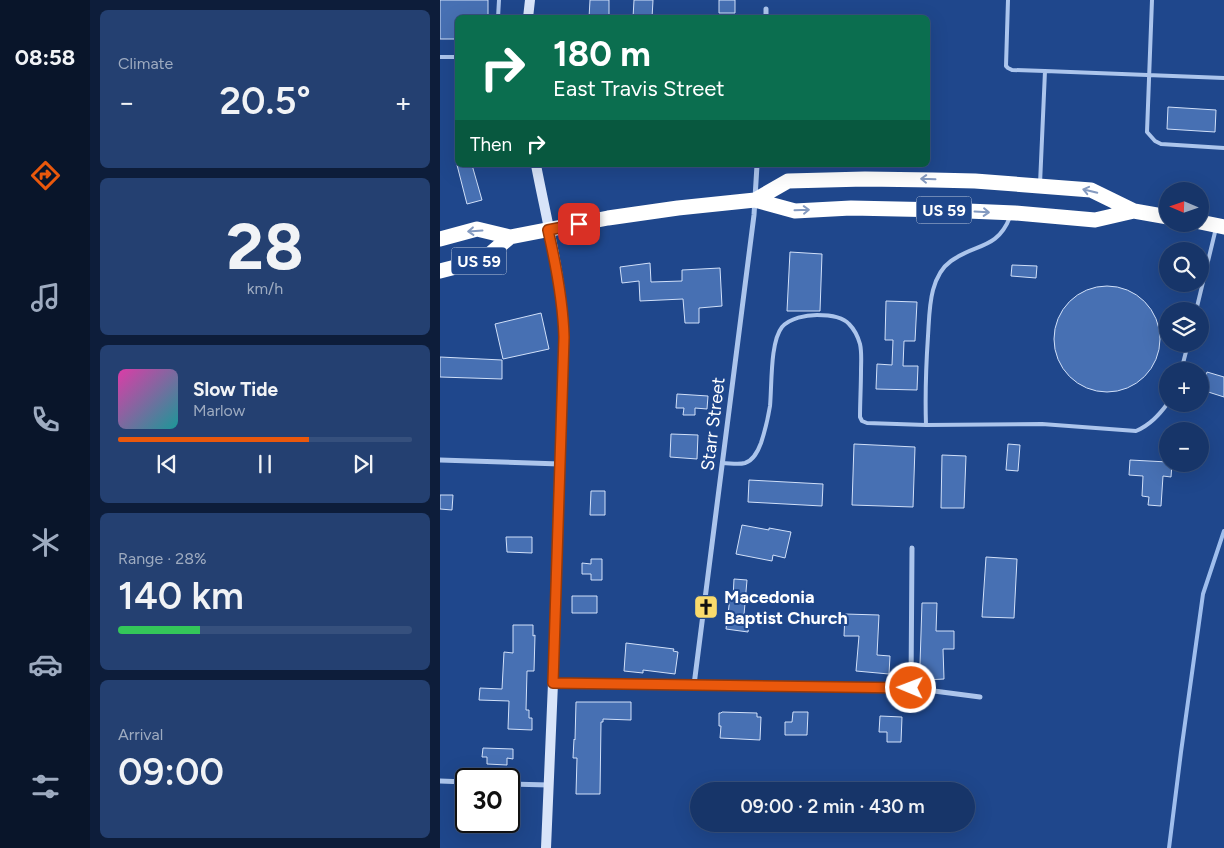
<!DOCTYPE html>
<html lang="en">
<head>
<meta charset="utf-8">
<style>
	body { margin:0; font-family:Figtree,sans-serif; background:#244071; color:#f1f3f6; height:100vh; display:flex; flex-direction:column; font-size:19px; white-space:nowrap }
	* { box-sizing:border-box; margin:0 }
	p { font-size:16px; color:#9eabc0 }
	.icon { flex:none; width:28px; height:28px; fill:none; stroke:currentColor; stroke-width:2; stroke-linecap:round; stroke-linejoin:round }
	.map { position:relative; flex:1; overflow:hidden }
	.details { display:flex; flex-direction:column; gap:10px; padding:10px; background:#0d1d3a; width:350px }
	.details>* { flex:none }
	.top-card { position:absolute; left:15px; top:15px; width:475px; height:152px; border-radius:8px; box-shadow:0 5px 20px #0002,0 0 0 1px #36507d; background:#0b6e4f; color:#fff; overflow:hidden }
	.needle { width:32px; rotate:272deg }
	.fabs { position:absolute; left:719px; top:182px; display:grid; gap:10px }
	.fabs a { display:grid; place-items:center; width:50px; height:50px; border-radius:50%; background:#173569; box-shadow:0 5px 20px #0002,0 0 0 1px #36507d; font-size:25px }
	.speed { position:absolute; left:15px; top:768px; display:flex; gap:10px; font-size:25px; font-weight:700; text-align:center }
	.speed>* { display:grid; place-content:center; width:65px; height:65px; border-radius:50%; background:#173569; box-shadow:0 5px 20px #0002,0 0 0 1px #36507d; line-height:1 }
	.speed .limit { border:2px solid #111; border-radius:8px; background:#fff; color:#111 }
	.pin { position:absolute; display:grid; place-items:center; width:42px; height:42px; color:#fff; margin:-21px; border-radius:10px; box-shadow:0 2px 8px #0006 }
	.me { position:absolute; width:55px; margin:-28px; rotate:271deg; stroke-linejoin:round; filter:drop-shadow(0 0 4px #0008) }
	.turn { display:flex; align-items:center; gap:18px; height:105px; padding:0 15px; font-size:22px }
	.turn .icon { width:65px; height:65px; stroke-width:2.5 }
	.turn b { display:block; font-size:35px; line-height:42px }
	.then { display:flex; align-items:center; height:48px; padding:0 15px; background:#0003; gap:10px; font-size:19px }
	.big { font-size:38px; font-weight:600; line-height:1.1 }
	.details .card { flex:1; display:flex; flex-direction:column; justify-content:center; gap:8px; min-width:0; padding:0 18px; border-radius:8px; background:#244071 }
	.details .dial { align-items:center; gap:0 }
	.dial b { font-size:65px; line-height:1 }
	.song { display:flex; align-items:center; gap:15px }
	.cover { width:60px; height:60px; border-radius:8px; background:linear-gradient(135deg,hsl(320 70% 55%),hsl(180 70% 35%)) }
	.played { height:5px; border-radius:2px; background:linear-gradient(90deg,#ea580c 65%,#36507d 65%) }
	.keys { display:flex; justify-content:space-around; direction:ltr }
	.heat { display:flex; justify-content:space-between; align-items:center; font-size:28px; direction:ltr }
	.charge { height:8px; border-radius:4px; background:linear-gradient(90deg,#34c759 28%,#36507d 0) }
	.trip { position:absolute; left:250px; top:782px; width:285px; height:50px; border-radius:25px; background:#173569; box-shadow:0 5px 20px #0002,0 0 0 1px #36507d; font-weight:600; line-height:50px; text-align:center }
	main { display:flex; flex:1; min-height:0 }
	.tabs { display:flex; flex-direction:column; width:90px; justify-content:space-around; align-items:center; background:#09152a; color:#9eabc0 }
	.tabs .icon { width:35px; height:35px }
	.tabs .current { color:#ea580c }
	.tabs b { font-size:22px; color:#f1f3f6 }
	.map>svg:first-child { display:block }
</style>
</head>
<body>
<main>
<nav class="tabs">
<b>08:58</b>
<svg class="icon current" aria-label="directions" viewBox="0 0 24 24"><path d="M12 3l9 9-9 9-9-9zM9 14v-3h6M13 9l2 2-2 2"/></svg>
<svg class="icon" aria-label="music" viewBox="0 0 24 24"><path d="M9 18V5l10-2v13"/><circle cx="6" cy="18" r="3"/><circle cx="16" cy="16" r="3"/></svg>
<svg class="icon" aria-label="phone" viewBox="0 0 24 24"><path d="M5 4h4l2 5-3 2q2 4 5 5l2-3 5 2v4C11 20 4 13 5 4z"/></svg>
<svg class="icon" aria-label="climate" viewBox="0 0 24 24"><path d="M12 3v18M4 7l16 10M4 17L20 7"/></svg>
<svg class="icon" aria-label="car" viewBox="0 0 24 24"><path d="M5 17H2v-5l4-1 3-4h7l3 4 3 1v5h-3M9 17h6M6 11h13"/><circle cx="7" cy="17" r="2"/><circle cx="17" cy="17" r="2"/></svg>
<svg class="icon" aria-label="filters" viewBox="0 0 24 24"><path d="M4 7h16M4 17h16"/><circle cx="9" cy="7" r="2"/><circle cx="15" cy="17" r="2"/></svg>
</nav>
<section class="details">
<div class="card"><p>Climate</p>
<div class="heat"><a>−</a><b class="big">20.5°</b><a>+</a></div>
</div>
<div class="card dial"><b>28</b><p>km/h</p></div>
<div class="card">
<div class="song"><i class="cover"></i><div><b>Slow Tide</b><p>Marlow</p></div></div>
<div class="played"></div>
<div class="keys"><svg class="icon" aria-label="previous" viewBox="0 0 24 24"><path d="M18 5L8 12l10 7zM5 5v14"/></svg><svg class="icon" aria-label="pause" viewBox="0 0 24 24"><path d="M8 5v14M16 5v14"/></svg><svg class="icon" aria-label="next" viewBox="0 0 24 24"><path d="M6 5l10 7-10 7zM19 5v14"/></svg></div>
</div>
<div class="card"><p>Range · 28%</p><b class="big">140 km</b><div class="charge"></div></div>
<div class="card"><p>Arrival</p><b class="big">09:00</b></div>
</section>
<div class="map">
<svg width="784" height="848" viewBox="0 0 784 848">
	<rect width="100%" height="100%" fill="#1f478c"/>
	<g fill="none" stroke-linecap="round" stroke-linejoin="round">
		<path stroke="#9fbeed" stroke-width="4" d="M729,848l12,-96 22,-158 21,-63"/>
	</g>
	<path fill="#4770b3" stroke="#d1e0f9" d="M0,0h48v18h-30v21h-18z
		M150,0h19v18h-20z
		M194,0h19l-1,18h-19z
		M279,0h16v13h-16z
		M728,107l48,3 -1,22 -48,-3z
		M17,165h15l10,35 -15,4z
		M350,252l32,2 -2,57h-33z
		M210,263l1,19 31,-1v-11l38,-2 2,38 -23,2v15h-14l-2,-24 -43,2 -1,-20 -17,2 -2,-16z
		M572,265l25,1 -1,12 -25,-2z
		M614 339a53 53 0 1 1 106 0a53 53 0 1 1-106 0Z
		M446,301l31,1 -2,39h-11l-1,25h15l-1,24 -41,-1 1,-25 15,1 1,-25h-8z
		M101,313l8,36 -46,10 -8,-35z
		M0,357l62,3v19l-62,-2z
		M767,372l17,5v20l-22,-7z
		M237,394l31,2 -1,13 -12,-1v7h-12l1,-7h-8z
		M231,434l27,1 -1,24 -27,-2z
		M414,444l61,3 -2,60 -61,-2z
		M568,444l12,1 -2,26 -12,-1z
		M502,455l24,1 -2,52h-23z
		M690,460l38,2v2h4l-1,13 -8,-1 -2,30 -13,-1 1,-8 -7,-1 1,-20 -14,-1z
		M309,480l74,4 -1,22 -74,-4z
		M151,491h14v24h-15z
		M0,495h13l-1,15 -12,-1z
		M302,525l27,5v-2l22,4 -6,26 -12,-3 -1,6 -36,-7z
		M66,537h26v16l-25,-1z
		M546,557l31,2 -3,59 -32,-1z
		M151,559h11v21h-11v-6h-9v-11l9,1z
		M294,579l13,1 -3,35 6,1 -2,16 -22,-3 4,-31h3z
		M132,596h25v17h-25z
		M482,603h15l-1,28h18v18h-11l1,30 -18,1v3l-11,1 1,-20h4z
		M405,614l34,1 -2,40 13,1 -1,18 -33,-3 3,-35h-15z
		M73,625h20v11l2,-1 -1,36h-7l-1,39h3v8h3v12l-24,-1 1,-28 -30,-1 1,-12 22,1 2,-37 9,1z
		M186,643l48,6 -1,2 5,1 -3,22 -32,-4v3l-19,-2z
		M136,702h55v18l-28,-1v3h-2l-1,72h-24l1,-36h-4l1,-19 1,1z
		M282,712l35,1v4h4l-1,23 -40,-2 1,-12h-2v-13h2z
		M353,712h15l-1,23h-22v-13h7z
		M440,716l22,1 -1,25h-14v-10h-8z
		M43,748l30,1v10l-6,-1v7l-20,-1v-7h-5z"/>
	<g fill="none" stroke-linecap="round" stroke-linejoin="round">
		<path stroke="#acc5ec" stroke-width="4" d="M568,0l-2,66 2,2 4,2 33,1 -5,113
			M712,0l-5,132 8,9 6,3 63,4
			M58,18l1,-18
			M0,57h18
			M605,71l179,7
			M756,311l20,-83
			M741,371l7,-27
			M486,425l116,-1 94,7c14,-6 23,-16 32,-28
			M282,463c8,0 16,2 23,0 9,-3 13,-12 16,-20 4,-12 7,-25 9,-37 2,-21 0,-64 12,-79 8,-9 24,-12 35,-12 11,0 25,1 32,9 6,6 9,13 11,20 2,9 1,18 1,27 0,15 -1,31 -1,46l2,4 5,2 59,2c-1,-30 0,-59 2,-89 1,-15 1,-31 5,-46 3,-11 8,-22 18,-29 25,-18 46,-11 59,-44"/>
		<path stroke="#acc5ec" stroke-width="5" d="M326,18v-9
			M0,460l120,4
			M113,683l358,5 69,9
			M254,685l60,-470 3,-50
			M471,688l1,-140
			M0,781l26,1
			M69,784l40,1"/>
		<path stroke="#d8e4f9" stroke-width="10" d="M88,18l2,-18
			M96,165c11,57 26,114 28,172l-11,346 -7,165"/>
		<path stroke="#fff" stroke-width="15" d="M315,200l33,-19 77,-2 68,1 42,1 116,9 43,21 34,6
			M760,222l24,5
			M0,239l37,-10 33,8 98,-19 70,-10 77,-8 40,11 56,-3 93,2 71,3 80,7 39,-9
			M0,271l43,-11 27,-23"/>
	</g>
	<defs><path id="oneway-shaft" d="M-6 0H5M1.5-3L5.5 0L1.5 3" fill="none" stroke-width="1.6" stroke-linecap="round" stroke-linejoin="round" transform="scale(1.25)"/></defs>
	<g stroke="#849ac0">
		<use href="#oneway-shaft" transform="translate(488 179) rotate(-178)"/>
		<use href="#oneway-shaft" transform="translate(650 191) rotate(-166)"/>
		<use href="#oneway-shaft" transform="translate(362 210) rotate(-2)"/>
		<use href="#oneway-shaft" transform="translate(542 212) rotate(3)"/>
		<use href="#oneway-shaft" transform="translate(35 231) rotate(176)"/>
	</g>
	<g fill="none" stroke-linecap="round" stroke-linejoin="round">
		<defs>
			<path id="route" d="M139,224l-31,6c8,35 15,71 16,107l-11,346 358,5"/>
		</defs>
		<use href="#route" stroke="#983908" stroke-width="12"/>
		<use href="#route" stroke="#ea580c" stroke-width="9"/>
	</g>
	<defs>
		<symbol id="church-square" viewBox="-11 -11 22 22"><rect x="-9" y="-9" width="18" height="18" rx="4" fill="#fadb6c" stroke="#1f478c"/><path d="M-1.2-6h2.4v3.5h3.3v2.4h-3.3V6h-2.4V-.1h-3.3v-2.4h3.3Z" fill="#111"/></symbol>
	</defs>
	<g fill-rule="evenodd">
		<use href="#church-square" x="252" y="593" width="28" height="28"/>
	</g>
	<g text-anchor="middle" stroke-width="4" stroke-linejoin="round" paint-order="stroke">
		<g fill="#1f478c" stroke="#bcc8dc" stroke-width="1">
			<rect x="476.5" y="196.5" width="55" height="27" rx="4"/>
			<rect x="11.5" y="247.5" width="55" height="27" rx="4"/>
		</g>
		<g font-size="16" font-weight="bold" fill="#fff">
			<text x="504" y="216">US 59</text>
			<text x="39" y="267">US 59</text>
		</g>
		<g font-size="18" fill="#fff" stroke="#1f478c">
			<text transform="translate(273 424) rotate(-83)" y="6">Starr Street</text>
		</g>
		<g font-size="18" font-weight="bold" fill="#fff" stroke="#1f478c" text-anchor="start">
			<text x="284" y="603">Macedonia<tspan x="284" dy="21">Baptist Church</tspan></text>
		</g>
	</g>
</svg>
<div class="fabs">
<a><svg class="needle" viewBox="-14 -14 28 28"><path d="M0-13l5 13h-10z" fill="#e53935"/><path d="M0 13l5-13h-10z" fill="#9eabc0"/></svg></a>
<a><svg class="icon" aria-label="search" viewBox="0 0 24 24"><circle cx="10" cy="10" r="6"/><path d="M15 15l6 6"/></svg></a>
<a><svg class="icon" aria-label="layers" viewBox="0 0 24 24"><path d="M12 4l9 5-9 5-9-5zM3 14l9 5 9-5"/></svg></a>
<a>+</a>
<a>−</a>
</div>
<div class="speed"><div class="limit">30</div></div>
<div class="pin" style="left:139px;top:224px;background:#d93025"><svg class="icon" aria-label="arrive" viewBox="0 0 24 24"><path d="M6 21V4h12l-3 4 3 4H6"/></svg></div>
<svg class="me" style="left:471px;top:688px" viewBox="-20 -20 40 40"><circle r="17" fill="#ea580c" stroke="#fff" stroke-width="3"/><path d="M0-11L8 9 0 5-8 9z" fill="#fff"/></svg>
<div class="trip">09:00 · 2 min · 430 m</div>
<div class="top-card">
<div class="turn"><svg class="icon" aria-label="right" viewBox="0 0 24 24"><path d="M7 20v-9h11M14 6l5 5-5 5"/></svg><div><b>180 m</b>East Travis Street</div></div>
<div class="then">Then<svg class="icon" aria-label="right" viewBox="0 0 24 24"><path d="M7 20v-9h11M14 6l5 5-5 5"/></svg></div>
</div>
</div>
</main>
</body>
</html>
